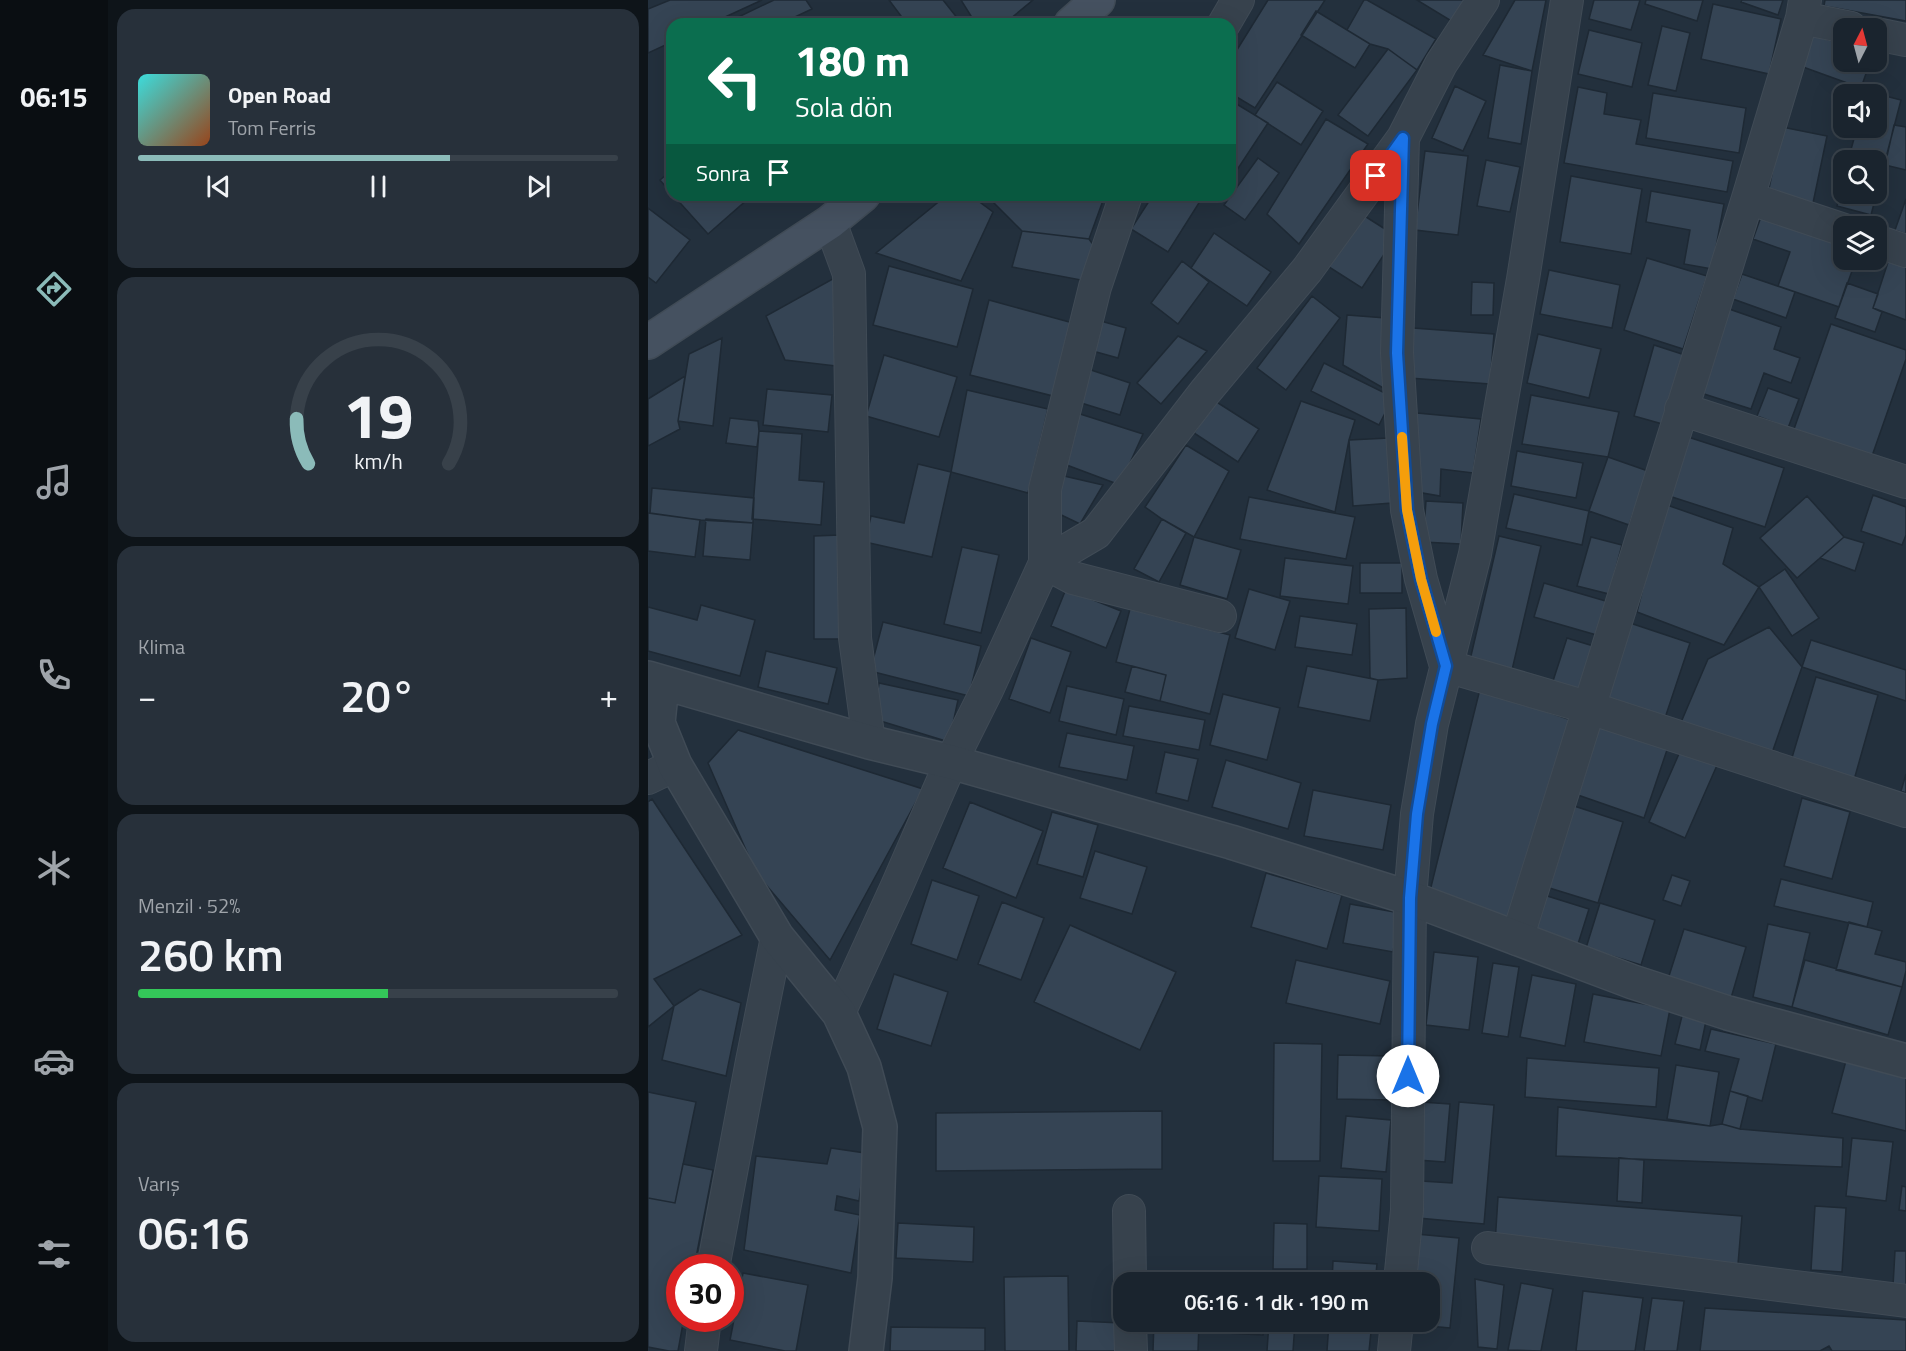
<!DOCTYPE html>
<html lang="tr">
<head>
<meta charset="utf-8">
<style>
	body { margin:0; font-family:"Titillium Web",sans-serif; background:#27303a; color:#f1f3f6; height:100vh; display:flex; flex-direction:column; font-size:22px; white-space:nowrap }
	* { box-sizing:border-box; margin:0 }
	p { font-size:20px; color:#9fa4aa }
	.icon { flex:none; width:33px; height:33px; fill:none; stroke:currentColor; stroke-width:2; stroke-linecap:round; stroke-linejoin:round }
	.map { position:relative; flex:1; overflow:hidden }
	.sheet { display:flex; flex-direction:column; gap:9px; padding:9px; background:#0e1419; width:540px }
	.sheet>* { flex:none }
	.guide { position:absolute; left:18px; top:18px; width:570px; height:183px; border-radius:18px; box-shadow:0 6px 24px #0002,0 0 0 2px #38414a; background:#0b6e4f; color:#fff; overflow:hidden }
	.needle { width:39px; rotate:6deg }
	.fabs { position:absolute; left:1185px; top:18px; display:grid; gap:12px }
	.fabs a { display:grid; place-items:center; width:54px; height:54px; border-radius:12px; background:#1a242e; box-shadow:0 6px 24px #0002,0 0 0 2px #38414a; font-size:30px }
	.speed { position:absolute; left:18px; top:1254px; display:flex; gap:12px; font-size:30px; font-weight:700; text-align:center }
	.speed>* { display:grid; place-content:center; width:78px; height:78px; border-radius:50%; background:#1a242e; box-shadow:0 6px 24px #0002,0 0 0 2px #38414a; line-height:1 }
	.speed .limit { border:9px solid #d22; background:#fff; color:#111 }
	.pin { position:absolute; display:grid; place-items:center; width:51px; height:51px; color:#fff; margin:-26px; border-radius:12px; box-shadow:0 3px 9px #0006 }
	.me { position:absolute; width:66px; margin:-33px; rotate:0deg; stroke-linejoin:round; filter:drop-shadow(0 0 4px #0008) }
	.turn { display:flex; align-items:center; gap:21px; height:126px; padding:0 30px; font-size:27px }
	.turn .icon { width:78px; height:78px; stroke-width:2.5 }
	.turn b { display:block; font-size:42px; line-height:51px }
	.then { display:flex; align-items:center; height:57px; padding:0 30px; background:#0003; gap:12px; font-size:22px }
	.big { font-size:45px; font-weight:600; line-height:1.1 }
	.sheet .card { flex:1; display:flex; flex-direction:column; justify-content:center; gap:9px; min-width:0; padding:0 21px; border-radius:18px; background:#27303a }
	.sheet .dial { align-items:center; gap:0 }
	.dial svg { height:156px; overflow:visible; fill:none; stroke:#38414a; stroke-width:7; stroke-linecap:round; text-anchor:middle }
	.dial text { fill:#f1f3f6; stroke:none }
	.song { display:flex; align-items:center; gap:18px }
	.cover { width:72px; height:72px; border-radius:9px; background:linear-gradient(135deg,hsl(180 70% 55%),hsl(20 70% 35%)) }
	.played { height:6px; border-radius:3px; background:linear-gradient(90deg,#8bbbb9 65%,#38414a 65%) }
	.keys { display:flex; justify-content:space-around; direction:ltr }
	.heat { display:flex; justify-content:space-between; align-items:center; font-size:33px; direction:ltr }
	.charge { height:9px; border-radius:4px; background:linear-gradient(90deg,#34c759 52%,#38414a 0) }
	.trip { position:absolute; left:465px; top:1272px; width:327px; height:60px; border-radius:18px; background:#1a242e; box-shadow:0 6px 24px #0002,0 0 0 2px #38414a; font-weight:600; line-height:60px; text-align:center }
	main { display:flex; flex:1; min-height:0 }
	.tab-bar { display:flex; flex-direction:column; width:108px; justify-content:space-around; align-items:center; background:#0a0e12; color:#9fa4aa }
	.tab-bar .icon { width:42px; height:42px }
	.tab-bar .selected { color:#8bbbb9 }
	.tab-bar b { font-size:27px; color:#f1f3f6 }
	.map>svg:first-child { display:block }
</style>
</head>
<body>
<main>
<nav class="tab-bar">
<b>06:15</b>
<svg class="icon selected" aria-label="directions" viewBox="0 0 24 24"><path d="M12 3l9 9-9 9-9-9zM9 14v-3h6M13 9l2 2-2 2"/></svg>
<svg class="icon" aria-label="music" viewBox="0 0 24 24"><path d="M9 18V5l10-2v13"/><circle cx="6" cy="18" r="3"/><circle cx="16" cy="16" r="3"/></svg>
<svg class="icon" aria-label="phone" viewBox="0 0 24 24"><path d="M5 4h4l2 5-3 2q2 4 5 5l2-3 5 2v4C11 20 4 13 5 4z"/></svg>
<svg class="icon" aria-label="climate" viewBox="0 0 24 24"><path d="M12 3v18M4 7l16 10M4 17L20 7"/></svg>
<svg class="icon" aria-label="car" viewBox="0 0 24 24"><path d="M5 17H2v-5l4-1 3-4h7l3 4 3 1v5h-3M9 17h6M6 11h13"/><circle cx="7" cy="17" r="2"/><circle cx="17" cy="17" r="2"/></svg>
<svg class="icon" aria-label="filters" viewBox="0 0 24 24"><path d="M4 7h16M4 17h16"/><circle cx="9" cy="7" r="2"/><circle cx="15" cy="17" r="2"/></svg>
</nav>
<section class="sheet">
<div class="card">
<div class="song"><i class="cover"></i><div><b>Open Road</b><p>Tom Ferris</p></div></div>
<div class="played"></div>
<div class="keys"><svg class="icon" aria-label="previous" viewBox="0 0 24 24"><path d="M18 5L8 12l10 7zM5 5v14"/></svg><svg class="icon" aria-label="pause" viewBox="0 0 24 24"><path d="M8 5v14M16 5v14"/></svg><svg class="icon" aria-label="next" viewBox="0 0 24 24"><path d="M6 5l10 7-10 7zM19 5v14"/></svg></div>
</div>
<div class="card dial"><svg viewBox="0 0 100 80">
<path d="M14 69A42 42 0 1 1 86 69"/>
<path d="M14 69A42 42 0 0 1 8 46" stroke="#8bbbb9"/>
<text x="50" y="56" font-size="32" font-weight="700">19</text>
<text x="50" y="72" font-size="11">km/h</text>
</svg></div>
<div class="card"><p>Klima</p>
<div class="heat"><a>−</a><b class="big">20°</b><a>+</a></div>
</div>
<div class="card"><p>Menzil · 52%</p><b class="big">260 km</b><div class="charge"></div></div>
<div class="card"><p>Varış</p><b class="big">06:16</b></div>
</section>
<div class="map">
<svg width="1258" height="1351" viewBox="0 0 1258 1351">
	<rect width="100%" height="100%" fill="#23303d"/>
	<path fill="#354454" stroke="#1e2934" stroke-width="1.5" d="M22,0h92l-52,24h-38v18l-24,11v-44z
		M126,0h32l6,9 -32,15h-47l-3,-3z
		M241,0h54l19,24h-55z
		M313,0h72l-29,24h-28z
		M620,0h57l-70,108 -25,-15v-32z
		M716,0h3l69,39 -19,31 -29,-21 -18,-5 -23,-14z
		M769,0h51l-15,22z
		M867,0h31l-14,71 -49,-16z
		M946,0h46l-9,30 -42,-11z
		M998,0h57l-6,21 -52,-17z
		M1094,0h41l-5,15 -37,-13z
		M1177,0h81v21l-82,-15z
		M1065,4l68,15 -12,55 -68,-15z
		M668,11l54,33 -15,24 -54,-33z
		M1014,26l28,7 -14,58 -28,-6z
		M941,30l53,13 -10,44 -54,-13z
		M1163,35l33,9v18h26l-9,26 -58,-21z
		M740,49l29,21 -49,66 -30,-21z
		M852,65l32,6 -11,73 -33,-6z
		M629,82l46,29 -22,34 -46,-30z
		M807,86l31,15 -23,50 -31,-13z
		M930,87l29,6 -3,21 37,6 -5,24 97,17 -6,31 -163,-29z
		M1218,91l35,9 -30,115 -34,-9 7,-27v15h32v-34h-28l9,-32h19v-34h-11z
		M1005,93l93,15 -7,45 -93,-15z
		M582,100l38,23 -35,53 -3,-2z
		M678,119l42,25 -69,100 -32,-30z
		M1246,125l12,2v43l-21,-5z
		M1134,127l45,9 -14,67 -45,-10z
		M777,151l43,5 -10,79 -43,-5z
		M610,158l21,15 -34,47 -21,-15z
		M838,160l34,7 -10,45 -33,-6z
		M24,170v24l-12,-14z
		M923,176l71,13 -11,65 -71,-12z
		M1003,191l73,13 -12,65 -28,-5 6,-34 -44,-8z
		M25,195h74l2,3 -41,36z
		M299,195h23l23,17 -32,69 -85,-28z
		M338,195h119l-16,44 -67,-8z
		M505,195h51l-36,57 -37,-23z
		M1258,199v35l-11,-4z
		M0,208l42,32 -34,43 -8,-6z
		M1114,214l82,29v17h12l-17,47 -61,-21 12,-34 -37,-13z
		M715,215l33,21 -34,52 -33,-21z
		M374,231l67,8 5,7 -8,35 -74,-14z
		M566,233l57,39 -24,34 -56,-38z
		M1242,256l16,6v58l-33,-12z
		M999,258l60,18 -24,73 -59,-19z
		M534,261l27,21 -31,42 -27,-21z
		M241,266l84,23 -16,58 -84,-22z
		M901,270l71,15 -8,43 -72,-14z
		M1094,274l53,18 -9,26 -53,-19z
		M190,276l-2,90 -51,-6 -19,-44z
		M824,282l22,1 -1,32h-22z
		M1199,283l31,11 -5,14 9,4 -7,20 -40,-14z
		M664,296l28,22 -54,72 -29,-22z
		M341,300l84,23 -20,73 -83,-21z
		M1081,309l52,18 -7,22 26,9 -9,25 -27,-10 -13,36 -50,-16z
		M699,315l39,3 -1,71 -42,-24z
		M449,320l29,8 -8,30 -29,-8z
		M1183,324l75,26v9l-34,97 -78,-27z
		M765,328l81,6 -4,50 -81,-6z
		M890,334l63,15 -12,49 -62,-15z
		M530,336l29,15 -46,53 -24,-21z
		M74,338l-9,88 -35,-5 11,-67z
		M1006,345l31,10 -19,70 -32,-9z
		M236,355l73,22 -18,60 -73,-21z
		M676,363l69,34 -14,28 -68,-34z
		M440,369l42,14 -10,32 -42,-13z
		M37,376l-7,45 2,8 -32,17v-47z
		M1120,388l31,11 -11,29 -31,-12z
		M119,389l65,6 -4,37 -65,-7z
		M319,390l81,19 -20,84 -77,-21z
		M883,395l88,17 -11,45 -86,-13z
		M567,401l44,28 -21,33 -44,-29z
		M653,401l54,19 -6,20 -14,72 -68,-22z
		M429,413l66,21 -23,51 -56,-21z
		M769,413l64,6 -8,54 -32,-4 -1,27 -23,-4z
		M82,418l28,3 1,10 -2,16 -31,-4z
		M111,431l43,3 -3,46 25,2 -3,43 -69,-6z
		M1040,437l96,31 -19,59 -96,-31z
		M741,438l3,65 -39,3 -4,-66z
		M538,445l43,26 -35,66 -32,-18 -17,-12z
		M869,451l66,12 -7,35 -65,-12z
		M960,457l40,14 -19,54 -40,-14z
		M270,464l33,8 -19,85 -67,-15 6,-26 33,7z
		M416,476l39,9 -23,39 -27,-13z
		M4,488l102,10 -1,25 -53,-3 -50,-7z
		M866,494l75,17 -7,34 -76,-17z
		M1225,495l33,12v28l-4,10 -41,-14z
		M1159,496l37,41 -47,41 -37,-40z
		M601,497l106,20 -9,42 -106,-20z
		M778,501l37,2 -2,41 -38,-2z
		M1016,504l69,24 -10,36 36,23 -35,58 -87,-33z
		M0,513l52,7 -5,37 -47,-6z
		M58,519l47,4 -3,37 -47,-4z
		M514,519l24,14 -27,49 -25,-13z
		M192,535l-1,104h-25v-103z
		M851,536l42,10 -29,124 -42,-10z
		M546,537l47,13 -14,49 -47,-14z
		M943,537l31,8 -13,49 -32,-8z
		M1196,537l20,6 -9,28 -35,-13z
		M314,547l37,8 -18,78 -37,-9z
		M637,558l68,8 -5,38 -68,-8z
		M712,563h42v30h-42z
		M1137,569l34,49 -27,18 -33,-49z
		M896,583l65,19 -9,34 -66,-19z
		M418,589l55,22 -15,37 -55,-22z
		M601,589l41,12 -15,49 -40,-12z
		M53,605l54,15 -15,56 -92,-25v-44l49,13z
		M758,608l1,70 -29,2 -8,-2 -1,-69z
		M482,609l100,26 -20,79 -50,-13 6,-26 -50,-13z
		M652,616l57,8 -5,31 -57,-8z
		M235,622l98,24 -12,50 -99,-25z
		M979,622l63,21 -26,78 -63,-21z
		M1121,627l33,40 -30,86 -93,-26 29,-68z
		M383,638l40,14 -21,61 -41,-14z
		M919,638l33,10 -15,47 -33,-11z
		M1163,640l95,30v31l-104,-34z
		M118,651l71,17 -9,36 -70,-17z
		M484,666l34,9 -6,26 -35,-9z
		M659,666l71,14 -8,41 -72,-14z
		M1168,677l62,18 -24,85 -63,-19z
		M231,683l79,17 -9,42 -75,-23z
		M419,686l57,13 -8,36 -57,-14z
		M832,689l94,32 -66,197 -78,-27z
		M575,694l57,14 -13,52 -57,-15z
		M481,706l76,14 -6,30 -76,-14z
		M952,723l68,24 -24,71 -69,-24z
		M90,730l185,59 -93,171 -74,-87 -48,-110z
		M419,733l67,13 -7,34 -68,-13z
		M1034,747l36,16 -33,75 -36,-16z
		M517,752l33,7 -10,42 -32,-8z
		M578,760l75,23 -13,46 -76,-22z
		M1258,774v19l-5,-2z
		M665,790l78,15 -8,45 -79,-14z
		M1154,798l48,14 -18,67 -48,-13z
		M4,799l90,136 -88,44 20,27 -26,21v-225z
		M322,802l73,29 -27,67 -73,-30z
		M920,804l55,18 -25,81 -55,-17z
		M404,812l46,13 -15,52 -46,-13z
		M447,851l52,16 -15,47 -52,-16z
		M618,873l76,22 -15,54 -76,-22z
		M1024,875l18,6 -9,25 -18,-6z
		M1133,879l92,23 -6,25 -93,-21z
		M284,880l47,16 -22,64 -46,-16z
		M896,895l45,14 -11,35 -45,-13z
		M354,902l42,16 -23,62 -43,-16z
		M952,903l55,17 -14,45 -55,-17z
		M702,904l50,9 -7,39 -50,-9z
		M1201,922l33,9 -7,23 31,8v9l-4,16 -66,-17z
		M1120,924l42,9 -18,74 -39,-10z
		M422,925l106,47 -36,78 -106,-48z
		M1036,929l62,18 -15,51 -63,-19z
		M786,952l44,5 -9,73 -43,-5z
		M648,960l94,21 -10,43 -94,-21z
		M1157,960l97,27 -14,48 -96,-28z
		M845,963l26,4 -11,70 -26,-4z
		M246,974l54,18 -17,54 -54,-17z
		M884,975l44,9 -11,62 -45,-9z
		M52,989l41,14 -15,73 -64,-16 12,-54z
		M945,994l77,15 -9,47 -77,-14z
		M1034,1016l24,5 -6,29 -25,-6z
		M1063,1029l65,15 -14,57 -32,-10 9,-32 -34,-8z
		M626,1043l48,1 -2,117h-47z
		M690,1055l55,1v44l-56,-1z
		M1199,1057l59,20v54l-74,-18z
		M879,1058l132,10 -3,39 -131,-10z
		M1028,1065l43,7 -9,54 -43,-7z
		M1082,1091l18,5 -8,33 -18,-5z
		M0,1092l48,10 -21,101 -27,-5z
		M773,1102l29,2 -5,58 -28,-2z
		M811,1102l35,3 -10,119 -66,-6 3,-37 31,2z
		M910,1107l152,19 12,-2 18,5 103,9 -1,29 -286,-11z
		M514,1111v58l-226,2v-58z
		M698,1116l45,4 -5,52 -45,-4z
		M1204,1138l41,4 -7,59 -40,-5z
		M183,1148l34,5 -6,48 -22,-5 -2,14 25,5 -9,58 -107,-23 12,-94 71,8z
		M971,1158l25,2 -2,43 -25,-2z
		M35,1164l30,6 -19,98h-14v50h4l-6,33h-9l-21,-4v-149l27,5z
		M671,1176l63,3 -3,52 -63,-4z
		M1254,1186l4,1v24l-7,-1z
		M850,1197l244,19 -4,48 -243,-20z
		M1167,1206l31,2 -4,64 -31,-2z
		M250,1223l76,4 -1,35 -77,-4z
		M626,1223l33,1v45h-34z
		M768,1234l43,4 -9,90 -43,-4v-2h23v-40h-19z
		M1247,1251h11v35h-13z
		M685,1261l44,3 -2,18h-43z
		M582,1271l36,2v9h-37z
		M95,1273l65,12 -12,66h-11l-55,-11z
		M420,1276l1,75h-64l-1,-74z
		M827,1279l29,6 -7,64 -19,-2z
		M873,1283l32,6 -12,62 -33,-1z
		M935,1291l60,7 -8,53h-59z
		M1004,1298l32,3 -7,50h-33z
		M1057,1308l201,12v31h-74l-3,-5 -9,5h-120z
		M429,1321l45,2 -1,28h-45z
		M506,1322h45l-1,29h-45z
		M578,1322h38l-1,13 -37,-2z
		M621,1322l26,1 -2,28h-26z
		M681,1322h43l-3,29h-42z
		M243,1327l94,1v23h-95z"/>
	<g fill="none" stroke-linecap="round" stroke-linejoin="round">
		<defs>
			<path id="minor" d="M1154,18l49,10
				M576,24l14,-24
				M1228,34l30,6
				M755,138l-6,215 10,157 14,69 25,87 144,42 316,103
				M1100,198l96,32
				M182,222l19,52 6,364 14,104
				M1228,241l30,10
				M1033,409l225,73
				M397,563l51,-30 109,-141 102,-122 96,-132 38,-74 42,-64
				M397,563l28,15 147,38
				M0,778l27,-13
				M869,939l231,-741 54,-180 3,-18
				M191,1013l58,-127 54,-124 36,-72 58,-127v-74l50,-202 31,-92
				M481,1211l1,71
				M840,1248l418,53
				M65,1268l39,-207 25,-124
				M752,1282l7,-72 3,-312 7,-84 15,-90 43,-170 48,-275 44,-279
				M482,1322l1,29
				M53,1351l4,-33
				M746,1351l3,-29"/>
			<path id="tertiary" d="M0,678l221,64 82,20 280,80 179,56 223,84 95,31 178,48
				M14,684l-4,39 17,42 102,172 62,76 25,54 16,60 -5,151 -9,73"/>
			<path id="secondary" d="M423,24l27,-24
				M0,342l182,-120 33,-27"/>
		</defs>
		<use href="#minor" stroke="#404b56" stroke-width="34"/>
		<use href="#tertiary" stroke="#404b56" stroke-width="36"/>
		<use href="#secondary" stroke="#404b56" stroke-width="36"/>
		<use href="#minor" stroke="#37424d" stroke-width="32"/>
		<use href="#tertiary" stroke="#37424d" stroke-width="33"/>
		<use href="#secondary" stroke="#455160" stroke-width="33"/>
	</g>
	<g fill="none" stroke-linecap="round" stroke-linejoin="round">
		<defs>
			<path id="route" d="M728,176l27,-38 -6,215 10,157 14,69 25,87 -14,58 -15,90 -7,84 -2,178"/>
		</defs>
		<use href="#route" stroke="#114b97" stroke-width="15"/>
		<use href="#route" stroke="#1a73e8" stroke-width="10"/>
		<path stroke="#f59e0b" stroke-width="10" d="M754,437l5,73 14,69 15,53"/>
	</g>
</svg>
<div class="fabs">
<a><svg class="needle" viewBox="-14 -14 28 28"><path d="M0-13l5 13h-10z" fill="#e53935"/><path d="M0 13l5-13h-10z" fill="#9fa4aa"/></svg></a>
<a><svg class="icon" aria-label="sound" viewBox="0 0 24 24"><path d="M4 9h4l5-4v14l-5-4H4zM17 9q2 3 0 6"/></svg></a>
<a><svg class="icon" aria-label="search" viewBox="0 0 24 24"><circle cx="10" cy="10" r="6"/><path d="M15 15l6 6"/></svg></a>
<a><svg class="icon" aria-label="layers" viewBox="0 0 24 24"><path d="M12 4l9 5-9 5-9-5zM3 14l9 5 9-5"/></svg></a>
</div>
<div class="speed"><div class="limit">30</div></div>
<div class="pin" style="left:728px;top:176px;background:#d93025"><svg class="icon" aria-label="arrive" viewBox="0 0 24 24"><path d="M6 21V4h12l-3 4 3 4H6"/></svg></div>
<svg class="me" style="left:760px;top:1076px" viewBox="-20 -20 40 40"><circle r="19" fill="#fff"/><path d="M0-13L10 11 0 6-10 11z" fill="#1a73e8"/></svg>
<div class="trip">06:16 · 1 dk · 190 m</div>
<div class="guide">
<div class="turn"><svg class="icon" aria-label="left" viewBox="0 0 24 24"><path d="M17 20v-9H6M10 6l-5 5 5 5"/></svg><div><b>180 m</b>Sola dön</div></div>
<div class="then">Sonra<svg class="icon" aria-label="arrive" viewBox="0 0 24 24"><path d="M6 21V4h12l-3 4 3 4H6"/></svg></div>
</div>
</div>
</main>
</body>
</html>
